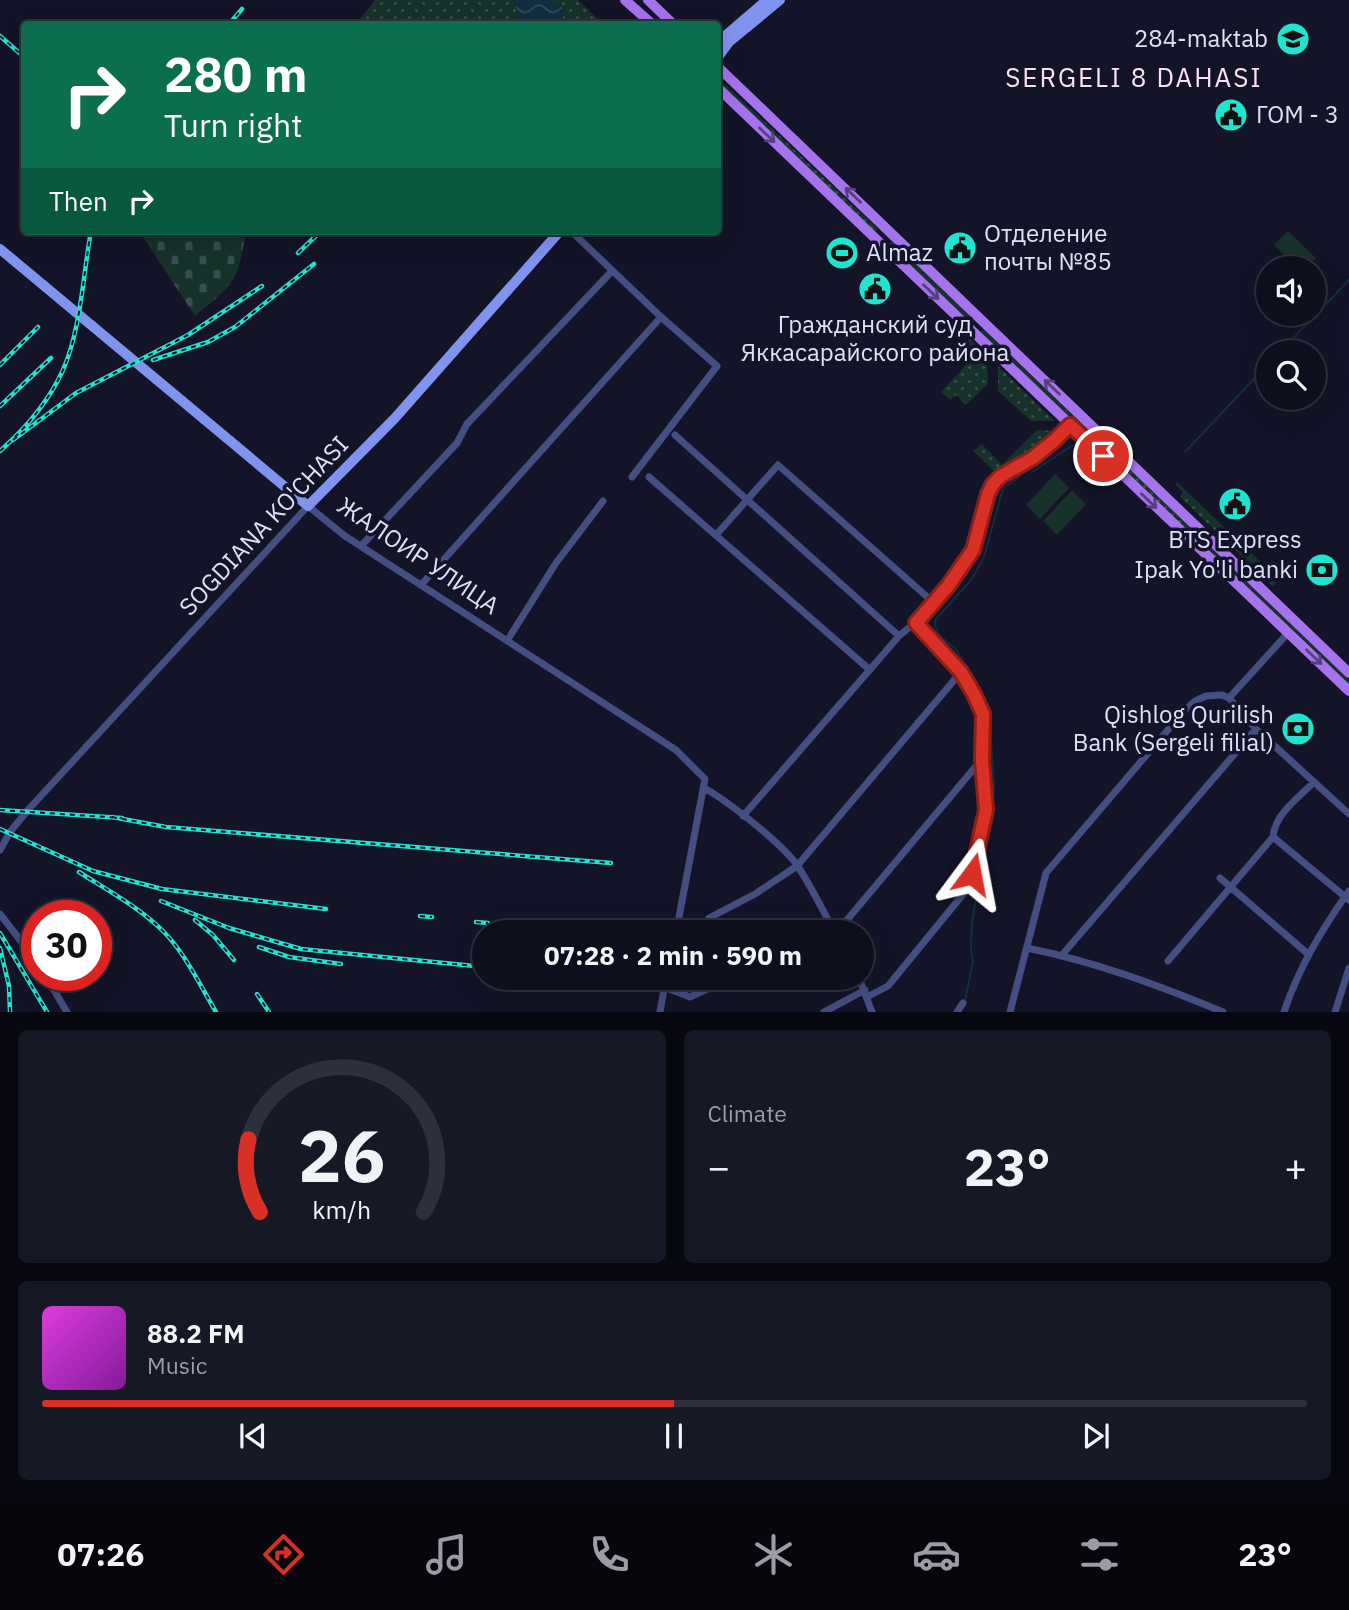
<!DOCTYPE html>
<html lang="en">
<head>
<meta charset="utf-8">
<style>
	body { margin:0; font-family:"IBM Plex Sans",sans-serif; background:#171826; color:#f1f3f6; height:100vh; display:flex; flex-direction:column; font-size:26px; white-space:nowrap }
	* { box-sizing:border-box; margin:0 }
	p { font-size:23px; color:#9b9ca4 }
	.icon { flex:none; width:38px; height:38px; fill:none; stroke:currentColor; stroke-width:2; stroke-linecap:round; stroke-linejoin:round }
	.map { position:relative; height:1012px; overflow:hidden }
	.panel { display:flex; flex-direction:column; gap:18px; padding:18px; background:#080810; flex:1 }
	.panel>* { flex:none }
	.hud { position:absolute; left:21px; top:21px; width:700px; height:214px; border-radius:7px; box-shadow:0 7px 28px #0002,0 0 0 2px #2e2f3b; background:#0b6e4f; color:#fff; overflow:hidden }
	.buttons { position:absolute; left:1256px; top:256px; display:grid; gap:14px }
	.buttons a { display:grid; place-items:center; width:70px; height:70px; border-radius:50%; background:#0e0f1d; box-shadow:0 7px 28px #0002,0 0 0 2px #2e2f3b; font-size:35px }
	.speed { position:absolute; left:21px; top:900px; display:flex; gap:14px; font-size:35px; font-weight:700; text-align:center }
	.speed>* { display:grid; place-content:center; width:91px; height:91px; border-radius:50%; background:#0e0f1d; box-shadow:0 7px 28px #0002,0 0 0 2px #2e2f3b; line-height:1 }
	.speed .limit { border:10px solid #d22; background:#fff; color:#111 }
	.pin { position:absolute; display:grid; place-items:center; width:60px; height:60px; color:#fff; margin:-30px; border:4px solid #fff; border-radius:50%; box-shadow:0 2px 7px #0007 }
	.me { position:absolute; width:77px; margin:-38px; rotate:13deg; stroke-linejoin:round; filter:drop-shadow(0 0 5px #0008) }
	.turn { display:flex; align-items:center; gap:24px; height:147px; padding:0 28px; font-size:32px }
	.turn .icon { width:91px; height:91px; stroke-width:2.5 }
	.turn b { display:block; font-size:49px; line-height:60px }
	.then { display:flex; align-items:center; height:66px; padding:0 28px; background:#0003; gap:14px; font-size:26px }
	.big { font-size:52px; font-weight:700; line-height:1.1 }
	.panel .card { flex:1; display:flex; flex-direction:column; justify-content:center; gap:10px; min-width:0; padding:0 24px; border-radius:10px; background:#171826 }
	.panel .dial { align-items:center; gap:0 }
	.dial svg { height:182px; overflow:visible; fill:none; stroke:#2e2f3b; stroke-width:7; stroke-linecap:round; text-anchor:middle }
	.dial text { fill:#f1f3f6; stroke:none }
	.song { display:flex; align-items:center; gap:21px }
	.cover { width:84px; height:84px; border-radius:10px; background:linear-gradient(135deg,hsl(300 70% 55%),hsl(290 70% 35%)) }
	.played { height:7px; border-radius:4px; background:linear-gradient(90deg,#d93025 50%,#2e2f3b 50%) }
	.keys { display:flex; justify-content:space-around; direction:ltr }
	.heat { display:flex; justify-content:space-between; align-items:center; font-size:38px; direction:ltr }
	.panel .tiles { flex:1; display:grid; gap:18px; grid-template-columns:1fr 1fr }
	.card:last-child { grid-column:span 2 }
	.trip { position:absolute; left:472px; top:920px; width:402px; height:70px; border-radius:35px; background:#0e0f1d; box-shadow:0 7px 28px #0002,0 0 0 2px #2e2f3b; font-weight:700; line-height:70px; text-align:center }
	.tab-bar { display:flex; height:112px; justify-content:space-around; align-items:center; background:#06060c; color:#9b9ca4 }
	.tab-bar .icon { width:49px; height:49px }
	.tab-bar .current { color:#d93025 }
	.tab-bar b { font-size:32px; color:#f1f3f6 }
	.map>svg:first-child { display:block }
</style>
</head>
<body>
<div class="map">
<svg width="1349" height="1012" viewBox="0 0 1349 1012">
	<defs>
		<pattern id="grass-dots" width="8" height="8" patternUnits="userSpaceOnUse" patternTransform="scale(1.75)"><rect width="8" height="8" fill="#17312b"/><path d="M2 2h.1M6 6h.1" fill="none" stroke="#384f4b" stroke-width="1.8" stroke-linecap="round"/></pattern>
		<pattern id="cemetery-stones" width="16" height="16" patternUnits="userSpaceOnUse" patternTransform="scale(1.75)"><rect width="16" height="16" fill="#17312b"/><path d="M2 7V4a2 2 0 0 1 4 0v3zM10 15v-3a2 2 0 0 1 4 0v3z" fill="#384f4b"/></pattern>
		<pattern id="water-waves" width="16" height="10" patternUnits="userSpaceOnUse" patternTransform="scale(1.75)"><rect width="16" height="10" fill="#122d42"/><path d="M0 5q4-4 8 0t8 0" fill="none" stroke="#344b5e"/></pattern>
	</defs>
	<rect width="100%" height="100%" fill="#131427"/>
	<path fill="url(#grass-dots)" d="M375,0h138l10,24h-167z
		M552,0h26l25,24h-36z
		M725,84l153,145 -3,3 -153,-146z
		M891,241l79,75 -3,3 -79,-75z
		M983,329l126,121 -3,3 -126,-121z
		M971,340c14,14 17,24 17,44l-22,21 -10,-10 -6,5 -9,-8 36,-39 -11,-12z
		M998,366l57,55h-24l-33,-30z
		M1037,430l19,1 -33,26 -28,15 -22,-21 9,-7 20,21z
		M1128,468l221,212v5l-224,-214z
		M1177,482l102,98 -6,6 -93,-89 3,-5 -8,-8z"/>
	<path fill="url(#cemetery-stones)" d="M139,231h107c-8,51 -12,53 -51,85z"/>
	<path fill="#17312b" d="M1288,231l28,27 -10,10h-9l-23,-23z
		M1055,474l14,14 -29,31 -14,-14z
		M1072,490l14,14 -29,31 -14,-14z"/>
	<path fill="url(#water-waves)" d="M513,0h39l12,9 -2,7 5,8h-44z"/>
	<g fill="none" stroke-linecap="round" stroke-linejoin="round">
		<path stroke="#122d42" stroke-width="2" d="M1280,352l69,-72
			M1185,452l84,-89
			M1032,472l41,-27
			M965,1000l8,-38 -2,-14 1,-26 15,-92 5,-16 2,-26 -4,-64 -1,-12 -11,-25 -22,-38 -16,-13 -5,-10 1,-7 36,-40 12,-22 19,-69 16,-11"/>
		<path stroke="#444e81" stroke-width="7" d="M571,231l90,86 56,49 -85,111
			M675,435l224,201
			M649,477l221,193
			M716,535l62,-70 155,137
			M362,545l95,-102 10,-19 145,-153
			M421,585l240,-268
			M507,641l49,-78 47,-62
			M1229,698l59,-65
			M704,788c24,13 77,55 93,77 14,21 26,46 38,68
			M743,816l156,-180c23,-18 66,-63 75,-91 7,-19 7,-45 19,-62 9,-12 28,-17 41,-26 13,-9 25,-20 36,-32
			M1273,837l76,63
			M0,850l10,-18 17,-21 281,-305 37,30 331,214 29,29 -29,154
			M1220,878l88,76
			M0,914l37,48
			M709,918l46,-24 42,-28 164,-194
			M822,933l25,-13 135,-161 1,-45 -4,-10 -18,-32 -45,-49
			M1027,948c69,14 131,37 196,64
			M1062,955l194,-226
			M1168,961l105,-124c2,-23 25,-39 41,-55
			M45,975l22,37
			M859,978l13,34
			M664,987l26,10 41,-19
			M867,997l21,-11 81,-99 17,-77 -4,-51
			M660,1012l6,-34
			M824,1012l41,-22
			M957,1012l6,-9
			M1010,1012l36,-139 138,-162 11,-10 11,-5 16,-1 7,3 27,31 93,85
			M1284,1012c15,-45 38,-83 65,-121
			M1335,1012l14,-44"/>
		<path stroke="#8094ef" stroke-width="10" d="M718,42l49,-42
			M718,57l11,-15 51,-42
			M0,249l308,257 87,-88 165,-187"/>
		<path stroke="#a772ee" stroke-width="10" d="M625,0l27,24
			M648,0l25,24
			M718,67l631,606
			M718,88l631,603"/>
		<defs>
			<path id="rail" d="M229,24l13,-15
				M0,36l24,21
				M298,253l23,-22
				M153,360l55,-18 27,-15 79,-63
				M0,365l38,-38
				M0,406l51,-48
				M13,440l63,-47 112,-58 74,-49
				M0,451c25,-22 49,-50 63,-81 18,-41 20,-95 28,-139
				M0,810l122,8
				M112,817l54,10 445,36
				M0,829l93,42 69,18 164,20
				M79,872c28,18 60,35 84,59 22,22 37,54 53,81
				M161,901l68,27 72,21 184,18
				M420,916l12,1
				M195,920l18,15 21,25
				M476,922l12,1
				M0,933l47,79
				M259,947l30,10 52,7
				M0,948l9,38 1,26
				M495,978l86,10
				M257,994l12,18"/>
		</defs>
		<use href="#rail" stroke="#21e4d0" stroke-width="4.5"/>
		<use href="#rail" stroke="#131427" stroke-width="2" stroke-dasharray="5" stroke-linecap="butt"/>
	</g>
	<defs><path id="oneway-shaft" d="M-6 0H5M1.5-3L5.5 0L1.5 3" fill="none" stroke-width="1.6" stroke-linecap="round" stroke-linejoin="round" transform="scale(1.75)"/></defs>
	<g stroke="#563e81">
		<use href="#oneway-shaft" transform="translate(767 135) rotate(43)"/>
		<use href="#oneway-shaft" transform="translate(853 195) rotate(-136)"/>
		<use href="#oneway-shaft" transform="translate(931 292) rotate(44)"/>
		<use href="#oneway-shaft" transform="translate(1052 387) rotate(-136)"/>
		<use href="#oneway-shaft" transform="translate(1149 501) rotate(44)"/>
		<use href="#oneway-shaft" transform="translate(1314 657) rotate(44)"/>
	</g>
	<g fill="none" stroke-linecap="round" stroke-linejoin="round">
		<defs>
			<path id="route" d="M972,874l14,-64 -4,-50 1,-46 -9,-20 -13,-22 -45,-49 32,-37 25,-36 15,-56 5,-10 8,-8 32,-18 22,-18 15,-15 33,31"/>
		</defs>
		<use href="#route" stroke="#8d1f18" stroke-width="18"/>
		<use href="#route" stroke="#d93025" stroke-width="12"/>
	</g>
	<defs>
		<symbol id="school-disc" viewBox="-11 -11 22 22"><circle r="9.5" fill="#21e4d0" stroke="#131427"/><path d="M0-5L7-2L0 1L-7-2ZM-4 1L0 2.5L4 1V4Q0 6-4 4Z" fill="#111"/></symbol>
		<symbol id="civic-disc" viewBox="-11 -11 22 22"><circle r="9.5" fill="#21e4d0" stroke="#131427"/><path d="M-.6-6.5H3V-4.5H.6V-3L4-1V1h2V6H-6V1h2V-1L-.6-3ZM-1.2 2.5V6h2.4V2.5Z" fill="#111"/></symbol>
		<symbol id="stadium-disc" viewBox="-11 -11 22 22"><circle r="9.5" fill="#21e4d0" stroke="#131427"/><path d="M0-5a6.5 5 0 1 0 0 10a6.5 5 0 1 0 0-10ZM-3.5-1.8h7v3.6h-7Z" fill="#111"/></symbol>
		<symbol id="bank-disc" viewBox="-11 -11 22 22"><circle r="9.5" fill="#21e4d0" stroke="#131427"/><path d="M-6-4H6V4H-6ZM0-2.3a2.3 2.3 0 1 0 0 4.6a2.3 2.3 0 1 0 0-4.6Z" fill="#111"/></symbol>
	</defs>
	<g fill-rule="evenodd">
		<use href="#school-disc" x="1274" y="20" width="38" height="38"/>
		<use href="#civic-disc" x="1212" y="96" width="38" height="38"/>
		<use href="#civic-disc" x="941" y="229" width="38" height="38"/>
		<use href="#stadium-disc" x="823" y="234" width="38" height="38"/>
		<use href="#civic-disc" x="856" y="270" width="38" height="38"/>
		<use href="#civic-disc" x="1216" y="485" width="38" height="38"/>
		<use href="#bank-disc" x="1303" y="551" width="38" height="38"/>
		<use href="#bank-disc" x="1279" y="710" width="38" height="38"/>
	</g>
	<g text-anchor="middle" stroke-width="7" stroke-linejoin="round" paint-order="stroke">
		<g font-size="24" fill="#dee0fb" stroke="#131427" text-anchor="end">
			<text x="1268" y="47">284-maktab</text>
			<text x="1256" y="123" text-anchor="start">ГОМ - 3</text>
			<text x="984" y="242" text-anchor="start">Отделение<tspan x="984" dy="28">почты №85</tspan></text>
			<text x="866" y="261" text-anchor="start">Almaz</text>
			<text x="875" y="333" text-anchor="middle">Гражданский суд<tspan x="875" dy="28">Яккасарайского района</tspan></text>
			<text x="1235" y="548" text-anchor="middle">BTS Express</text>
			<text x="1298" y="578">Ipak Yo'li banki</text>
			<text x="1274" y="723">Qishlog Qurilish<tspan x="1274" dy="28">Bank (Sergeli filial)</tspan></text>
		</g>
		<g font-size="24" fill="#dee0fb" stroke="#131427">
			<text transform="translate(264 526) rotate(-47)" y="8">SOGDIANA KO'CHASI</text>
			<text transform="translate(418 556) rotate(34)" y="8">ЖАЛОИР УЛИЦА</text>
		</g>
		<g font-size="26" letter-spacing="2" fill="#fbe0f7" stroke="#131427">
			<text x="1134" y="87">SERGELI 8 DAHASI</text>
		</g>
	</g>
</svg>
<div class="buttons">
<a><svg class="icon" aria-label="sound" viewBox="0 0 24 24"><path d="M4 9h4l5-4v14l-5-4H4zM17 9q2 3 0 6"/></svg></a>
<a><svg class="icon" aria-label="search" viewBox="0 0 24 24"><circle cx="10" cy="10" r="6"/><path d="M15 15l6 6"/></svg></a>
</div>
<div class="speed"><div class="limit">30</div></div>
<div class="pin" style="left:1103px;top:456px;background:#d93025"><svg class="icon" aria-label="arrive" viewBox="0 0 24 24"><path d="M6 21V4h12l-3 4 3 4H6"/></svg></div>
<svg class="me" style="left:972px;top:874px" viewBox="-20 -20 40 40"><path d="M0-17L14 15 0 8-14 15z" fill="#d93025" stroke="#fff" stroke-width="4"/></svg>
<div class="trip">07:28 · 2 min · 590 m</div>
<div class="hud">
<div class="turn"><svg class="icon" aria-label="right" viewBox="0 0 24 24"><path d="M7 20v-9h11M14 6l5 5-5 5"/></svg><div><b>280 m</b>Turn right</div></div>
<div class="then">Then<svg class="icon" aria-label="right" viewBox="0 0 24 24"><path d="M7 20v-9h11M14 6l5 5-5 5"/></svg></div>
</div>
</div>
<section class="panel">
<div class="tiles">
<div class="card dial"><svg viewBox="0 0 100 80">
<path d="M14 69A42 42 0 1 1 86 69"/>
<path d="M14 69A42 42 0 0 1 9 37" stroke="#d93025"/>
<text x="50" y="56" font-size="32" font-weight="700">26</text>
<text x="50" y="72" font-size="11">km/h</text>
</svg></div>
<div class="card"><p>Climate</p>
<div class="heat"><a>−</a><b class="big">23°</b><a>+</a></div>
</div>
<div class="card">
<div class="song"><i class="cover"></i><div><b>88.2 FM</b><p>Music</p></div></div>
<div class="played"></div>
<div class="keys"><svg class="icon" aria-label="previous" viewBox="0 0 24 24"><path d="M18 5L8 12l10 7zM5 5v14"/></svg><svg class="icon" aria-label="pause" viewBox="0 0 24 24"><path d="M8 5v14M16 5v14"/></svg><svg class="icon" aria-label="next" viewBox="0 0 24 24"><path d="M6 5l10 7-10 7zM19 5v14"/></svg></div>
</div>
</div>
</section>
<nav class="tab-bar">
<b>07:26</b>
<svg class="icon current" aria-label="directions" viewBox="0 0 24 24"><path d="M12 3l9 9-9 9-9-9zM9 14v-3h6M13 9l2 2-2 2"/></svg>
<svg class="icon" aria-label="music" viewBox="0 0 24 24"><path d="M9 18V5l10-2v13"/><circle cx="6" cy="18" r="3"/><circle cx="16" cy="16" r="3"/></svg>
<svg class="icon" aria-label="phone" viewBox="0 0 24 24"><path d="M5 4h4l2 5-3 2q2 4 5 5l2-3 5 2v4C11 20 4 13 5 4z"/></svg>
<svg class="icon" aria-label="climate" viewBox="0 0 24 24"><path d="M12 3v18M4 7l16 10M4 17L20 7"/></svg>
<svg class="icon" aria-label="car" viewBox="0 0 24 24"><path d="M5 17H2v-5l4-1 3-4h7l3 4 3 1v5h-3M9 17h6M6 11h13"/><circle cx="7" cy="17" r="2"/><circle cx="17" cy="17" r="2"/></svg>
<svg class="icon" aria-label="filters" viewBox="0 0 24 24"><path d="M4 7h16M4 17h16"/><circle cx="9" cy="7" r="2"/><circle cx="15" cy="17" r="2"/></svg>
<b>23°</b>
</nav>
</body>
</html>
